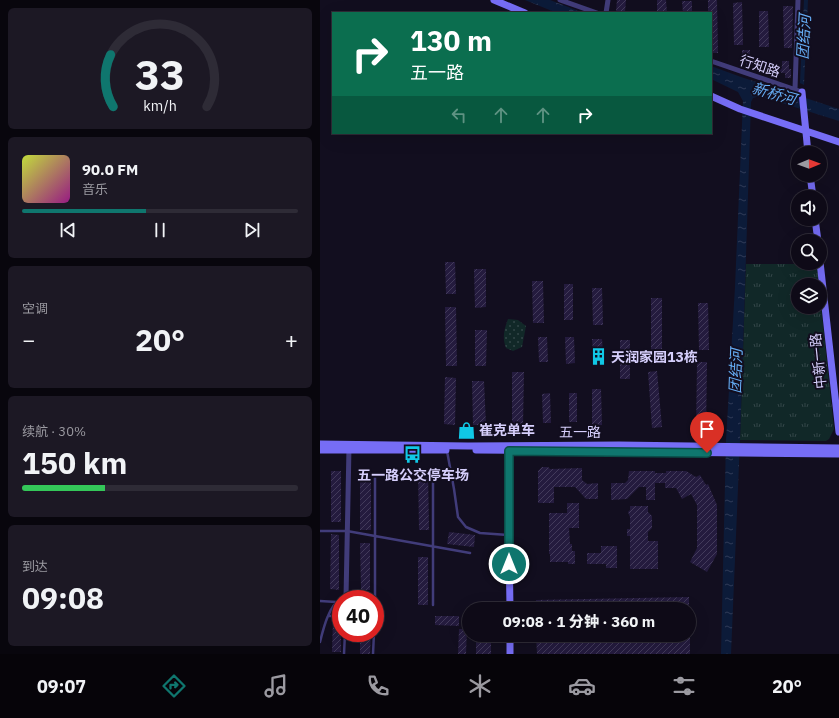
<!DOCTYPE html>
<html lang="zh">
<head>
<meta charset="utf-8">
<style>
	body { margin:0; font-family:"IBM Plex Sans","Noto Sans SC",sans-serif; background:#1c1824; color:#f1f3f6; height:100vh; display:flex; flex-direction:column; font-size:15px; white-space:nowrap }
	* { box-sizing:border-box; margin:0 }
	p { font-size:13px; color:#9b9aa1 }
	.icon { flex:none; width:22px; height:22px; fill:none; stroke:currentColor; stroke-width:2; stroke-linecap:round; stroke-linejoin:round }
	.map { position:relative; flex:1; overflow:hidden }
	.sheet { display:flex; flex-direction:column; gap:8px; padding:8px; background:#08060d; width:320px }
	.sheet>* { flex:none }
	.banner { position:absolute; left:12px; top:12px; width:380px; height:122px; border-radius:0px; box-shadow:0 4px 16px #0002,0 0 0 1px #2e2b36; background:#0b6e4f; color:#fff; overflow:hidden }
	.needle { width:26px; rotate:89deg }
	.buttons { position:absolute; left:471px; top:146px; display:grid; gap:8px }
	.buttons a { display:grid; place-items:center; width:36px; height:36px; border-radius:50%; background:#0e0a17; box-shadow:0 4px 16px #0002,0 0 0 1px #2e2b36; font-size:20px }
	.speed { position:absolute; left:12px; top:590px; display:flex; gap:8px; font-size:20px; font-weight:700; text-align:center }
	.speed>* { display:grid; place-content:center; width:52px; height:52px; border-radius:50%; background:#0e0a17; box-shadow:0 4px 16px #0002,0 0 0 1px #2e2b36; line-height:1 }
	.speed .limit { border:6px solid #d22; background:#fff; color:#111 }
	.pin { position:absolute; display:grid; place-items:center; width:34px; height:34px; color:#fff; margin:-41px -17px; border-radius:50% 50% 50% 0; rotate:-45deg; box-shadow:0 0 4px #0007 }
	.pin .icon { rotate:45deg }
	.me { position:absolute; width:44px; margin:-22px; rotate:0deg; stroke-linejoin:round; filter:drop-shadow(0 0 3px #0008) }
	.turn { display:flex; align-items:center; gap:14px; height:84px; padding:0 12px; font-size:18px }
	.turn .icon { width:52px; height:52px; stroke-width:2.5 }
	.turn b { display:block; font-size:28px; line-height:34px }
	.lanes { display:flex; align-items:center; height:38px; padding:0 12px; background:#0003; justify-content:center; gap:20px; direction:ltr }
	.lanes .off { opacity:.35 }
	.big { font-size:30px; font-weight:800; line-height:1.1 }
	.sheet .widget { flex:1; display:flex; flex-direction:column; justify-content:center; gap:6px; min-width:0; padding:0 14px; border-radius:6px; background:#1c1824 }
	.sheet .dial { align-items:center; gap:0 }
	.dial svg { height:104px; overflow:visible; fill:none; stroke:#2e2b36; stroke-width:7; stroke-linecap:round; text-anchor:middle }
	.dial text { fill:#f1f3f6; stroke:none }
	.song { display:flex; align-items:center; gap:12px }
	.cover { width:48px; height:48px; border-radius:6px; background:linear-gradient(135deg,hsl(70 70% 55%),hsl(310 70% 35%)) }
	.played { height:4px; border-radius:2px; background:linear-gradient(90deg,#0f766e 45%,#2e2b36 45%) }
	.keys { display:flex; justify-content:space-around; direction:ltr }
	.heat { display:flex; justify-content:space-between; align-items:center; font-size:22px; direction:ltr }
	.charge { height:6px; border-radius:3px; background:linear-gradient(90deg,#34c759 30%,#2e2b36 0) }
	.trip { position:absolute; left:142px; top:602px; width:234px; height:40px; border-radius:20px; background:#0e0a17; box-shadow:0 4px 16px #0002,0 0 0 1px #2e2b36; font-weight:800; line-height:40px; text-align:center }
	.dock { display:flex; height:64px; justify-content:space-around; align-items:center; background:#060409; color:#9b9aa1 }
	.dock .icon { width:28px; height:28px }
	.dock .active { color:#0f766e }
	.dock b { font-size:18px; color:#f1f3f6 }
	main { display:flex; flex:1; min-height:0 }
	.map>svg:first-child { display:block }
</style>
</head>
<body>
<main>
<section class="sheet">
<div class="widget dial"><svg viewBox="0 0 100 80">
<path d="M14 69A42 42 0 1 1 86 69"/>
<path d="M14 69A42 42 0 0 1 12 29" stroke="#0f766e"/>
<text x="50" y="56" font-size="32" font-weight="700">33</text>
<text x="50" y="72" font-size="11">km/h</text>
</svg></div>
<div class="widget">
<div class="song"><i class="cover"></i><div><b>90.0 FM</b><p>音乐</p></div></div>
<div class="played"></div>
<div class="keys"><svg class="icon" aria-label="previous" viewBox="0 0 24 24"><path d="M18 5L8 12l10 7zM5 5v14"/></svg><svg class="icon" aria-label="pause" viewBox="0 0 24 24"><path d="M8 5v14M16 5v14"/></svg><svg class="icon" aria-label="next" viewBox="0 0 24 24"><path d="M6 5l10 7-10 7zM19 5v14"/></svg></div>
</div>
<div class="widget"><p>空调</p>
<div class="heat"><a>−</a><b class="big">20°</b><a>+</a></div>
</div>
<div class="widget"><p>续航 · 30%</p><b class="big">150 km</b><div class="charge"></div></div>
<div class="widget"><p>到达</p><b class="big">09:08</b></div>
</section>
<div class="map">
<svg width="519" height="654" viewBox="0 0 519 654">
	<defs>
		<pattern id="grass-tufts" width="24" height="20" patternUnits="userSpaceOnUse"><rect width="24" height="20" fill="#112828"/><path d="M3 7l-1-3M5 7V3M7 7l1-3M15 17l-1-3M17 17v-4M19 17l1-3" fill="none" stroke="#334648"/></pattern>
		<pattern id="park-dots" width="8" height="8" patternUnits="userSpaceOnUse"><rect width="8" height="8" fill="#112828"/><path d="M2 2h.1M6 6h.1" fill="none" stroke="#334648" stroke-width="1.8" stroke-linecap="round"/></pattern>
		<pattern id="water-ripples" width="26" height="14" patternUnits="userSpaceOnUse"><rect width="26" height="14" fill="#0c1b39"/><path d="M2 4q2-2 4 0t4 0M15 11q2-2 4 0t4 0" fill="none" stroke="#2f3b57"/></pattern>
		<pattern id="building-hatch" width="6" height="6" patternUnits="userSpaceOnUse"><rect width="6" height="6" fill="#241b3e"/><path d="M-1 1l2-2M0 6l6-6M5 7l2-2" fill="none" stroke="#433b5b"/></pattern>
	</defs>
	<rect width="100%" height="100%" fill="#120e1f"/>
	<path fill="url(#grass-tufts)" d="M426,264h71l2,21h-21v22h22v-11l14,133 -5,10 -3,2 -86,-1z"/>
	<path fill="url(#park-dots)" d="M188,319l10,1 8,6 -4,21 -9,4 -7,-3c-4,-11 -2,-18 2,-29z"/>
	<path fill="url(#water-ripples)" d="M205,0h25l34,13h-27z
		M484,0h4l-4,85 -4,-2z
		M391,66l30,11 98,32v12l-79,-25 -7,2 -2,4 -11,338 -9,214h-10l5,-213 9,-154 8,-186 -5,-9 -27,-13z"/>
	<path fill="url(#building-hatch)" d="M297,0h9l-1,12 -9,-1z
		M337,0h9l1,13h-10z
		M388,0h9l1,53h-7v-40h-3z
		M362,1h10v12h-9z
		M422,2l1,43h-9l-1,-42z
		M463,6h10l-1,42h-8z
		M439,11h9l1,36h-10z
		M422,50h8v7h2v9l-6,1v-6h-5v-7h1z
		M462,61h7v8h2v9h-6v-5h-5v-7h2z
		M125,262h10l1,32h-10z
		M154,269h12v38l-11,1z
		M212,281h11l1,42h-11z
		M244,284h9v36h-9z
		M272,288h10l1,37h-10z
		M331,298h11v60h-11z
		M378,303h10l1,47h-10z
		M125,307h11l1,59h-11z
		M155,330h12l-1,36h-11z
		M218,337h9l1,25h-9z
		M245,337h9l1,26 -9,1z
		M272,339h10l2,26 -10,1z
		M300,340h10v39h-10z
		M377,362h10l-1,71h-10z
		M337,371l5,56 -10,1 -4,-56z
		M192,372h12l-1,54h-11z
		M125,377l11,1 -1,47 -11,-1z
		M152,381h12l2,44h-13z
		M272,389h9l1,36 -10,1z
		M230,393l1,30h-8l-1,-29z
		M249,393h8v29h-8z
		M222,467h6l2,2 32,-1v12l5,4 11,-1v16h-12l-11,-12h-21v16h-16v-32z
		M11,471h10v51h-10z
		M40,471h11v59h-11z
		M98,471h10l1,59h-10z
		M309,471h26v2h11v-2h20l10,6 4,-2 6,10 2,-1 9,21v49l-10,18 -17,-10 7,-14v-43l-6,-11 -9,5 -6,-11h-11v-5h-10v17h-9v-13h-7l-12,12 -16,1v-17h14l3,-3z
		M247,503h12v25h-10l1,16h2v7h3v13h-7v-2h-18v-8h-1v-41h18z
		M310,506h18v6l4,4v12l-4,4v9h10v28h-28v-33h-3v-7h3v-12l-2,-5 2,-2z
		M129,532l26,3 -1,12 -27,-3z
		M11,534l8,1v55l-9,-1z
		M40,543h10v47h-9z
		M281,546h16v22h-11v-4h-19v-11h14z
		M98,557h10v48h-10z
		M369,597v12h-153v-9z
		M115,616h24v10l-24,-1z
		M13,619h8v33h-9z
		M139,629h8l-1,25h-8z
		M40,633h11l-1,21h-10z
		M156,635h15v19h-15z
		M216,635h154v19h-153z"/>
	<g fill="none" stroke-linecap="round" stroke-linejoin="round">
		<path stroke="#413c7a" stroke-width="2.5" d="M127,451l7,38 4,28 8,10 14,6 28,2
			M113,474v131
			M0,531h27l123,22
			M25,599l5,-2h25
			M55,599v-124
			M0,601l16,1
			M8,616h13
			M0,642c3,-12 9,-38 21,-42
			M24,654l1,-21
			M53,654l1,-21"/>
		<path stroke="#413c7a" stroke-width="5" d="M240,0l37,13
			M286,13l2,-13
			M391,61l91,31
			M475,89l3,-89
			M26,598l3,-151"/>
		<path stroke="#766df5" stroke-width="7" d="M174,0l31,13
			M482,92l6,61
			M391,96l29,13 99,33
			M490,175l3,22
			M495,219l3,22
			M500,262l19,170
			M0,444l148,2 151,-1 220,3
			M189,447l-1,27 2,135
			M0,450h126
			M156,450l363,4
			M190,635v19"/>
	</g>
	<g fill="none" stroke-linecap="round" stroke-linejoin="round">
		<defs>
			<path id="route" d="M189,564v-113l198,2"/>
		</defs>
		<use href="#route" stroke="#0a4d48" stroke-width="10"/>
		<use href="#route" stroke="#0f766e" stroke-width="7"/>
	</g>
	<defs>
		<symbol id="building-bare" viewBox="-9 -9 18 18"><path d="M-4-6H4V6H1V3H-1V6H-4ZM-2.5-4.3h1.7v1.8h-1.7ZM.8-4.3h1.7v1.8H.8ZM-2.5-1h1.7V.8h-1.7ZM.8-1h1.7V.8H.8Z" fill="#10c8e6" stroke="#120e1f" stroke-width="2.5" paint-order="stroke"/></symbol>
		<symbol id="shop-bare" viewBox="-9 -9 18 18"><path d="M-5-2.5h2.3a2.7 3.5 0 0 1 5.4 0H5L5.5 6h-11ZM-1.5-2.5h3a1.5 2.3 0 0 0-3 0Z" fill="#10c8e6" stroke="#120e1f" stroke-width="2.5" paint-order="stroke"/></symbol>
		<symbol id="bus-bare" viewBox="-9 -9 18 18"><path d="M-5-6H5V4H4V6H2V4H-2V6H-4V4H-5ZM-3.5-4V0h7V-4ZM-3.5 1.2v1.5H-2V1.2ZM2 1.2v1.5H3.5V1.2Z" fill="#10c8e6" stroke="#120e1f" stroke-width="2.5" paint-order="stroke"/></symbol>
	</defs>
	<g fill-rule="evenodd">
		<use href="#building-bare" x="266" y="344" width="25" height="25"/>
		<use href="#shop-bare" x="134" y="418" width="25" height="25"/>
		<use href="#bus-bare" x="80" y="442" width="25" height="25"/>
	</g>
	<g text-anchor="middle" stroke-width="4" stroke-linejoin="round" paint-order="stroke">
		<g font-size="14" fill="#d6cffc" stroke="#120e1f">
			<text transform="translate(440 66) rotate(18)" y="5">行知路</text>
			<text transform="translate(498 361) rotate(-96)" y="5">中新一路</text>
			<text x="260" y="437">五一路</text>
		</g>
		<g font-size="14" font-weight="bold" fill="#d6cffc" stroke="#120e1f" text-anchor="start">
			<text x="291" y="362">天润家园13栋</text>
			<text x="159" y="435">崔克单车</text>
			<text x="93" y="480" text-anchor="middle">五一路公交停车场</text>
		</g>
		<g font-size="15" font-style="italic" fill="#65acf4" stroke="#120e1f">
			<text transform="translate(484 37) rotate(-87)" y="5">团结河</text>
			<text transform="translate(454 94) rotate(16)" y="5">新桥河</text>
			<text transform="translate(416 371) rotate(-88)" y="5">团结河</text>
		</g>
	</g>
</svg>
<div class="buttons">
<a><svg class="needle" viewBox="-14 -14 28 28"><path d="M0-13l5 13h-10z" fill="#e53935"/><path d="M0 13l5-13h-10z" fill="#9b9aa1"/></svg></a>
<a><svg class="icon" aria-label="sound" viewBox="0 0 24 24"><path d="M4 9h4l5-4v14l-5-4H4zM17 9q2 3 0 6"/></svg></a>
<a><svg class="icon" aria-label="search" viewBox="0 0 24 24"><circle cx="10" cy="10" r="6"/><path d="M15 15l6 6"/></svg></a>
<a><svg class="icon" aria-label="layers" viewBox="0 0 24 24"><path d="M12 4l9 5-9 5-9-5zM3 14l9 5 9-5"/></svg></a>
</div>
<div class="speed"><div class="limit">40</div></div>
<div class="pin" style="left:387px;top:453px;background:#d93025"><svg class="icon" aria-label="arrive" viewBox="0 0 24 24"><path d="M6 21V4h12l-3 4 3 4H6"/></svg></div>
<svg class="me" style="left:189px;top:564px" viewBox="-20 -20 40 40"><circle r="17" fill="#0f766e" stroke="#fff" stroke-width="3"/><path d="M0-11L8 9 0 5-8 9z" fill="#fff"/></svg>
<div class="trip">09:08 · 1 分钟 · 360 m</div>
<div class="banner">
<div class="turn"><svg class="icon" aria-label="right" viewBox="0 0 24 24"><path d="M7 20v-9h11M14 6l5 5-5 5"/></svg><div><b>130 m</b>五一路</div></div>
<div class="lanes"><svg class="icon off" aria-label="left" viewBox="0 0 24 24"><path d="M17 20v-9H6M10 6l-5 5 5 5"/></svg><svg class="icon off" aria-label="ahead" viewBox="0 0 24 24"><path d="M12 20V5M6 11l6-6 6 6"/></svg><svg class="icon off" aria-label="ahead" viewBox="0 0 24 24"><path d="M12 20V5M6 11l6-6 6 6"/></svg><svg class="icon" aria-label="right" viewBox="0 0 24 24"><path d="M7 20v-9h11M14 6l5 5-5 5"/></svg></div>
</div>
</div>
</main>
<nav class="dock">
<b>09:07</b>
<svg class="icon active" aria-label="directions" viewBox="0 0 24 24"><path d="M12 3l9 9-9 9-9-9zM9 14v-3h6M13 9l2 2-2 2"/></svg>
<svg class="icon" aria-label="music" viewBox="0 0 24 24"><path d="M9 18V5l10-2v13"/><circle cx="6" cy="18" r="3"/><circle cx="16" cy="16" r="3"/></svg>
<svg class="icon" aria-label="phone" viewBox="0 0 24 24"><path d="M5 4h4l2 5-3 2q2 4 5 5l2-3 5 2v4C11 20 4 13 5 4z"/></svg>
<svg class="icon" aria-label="climate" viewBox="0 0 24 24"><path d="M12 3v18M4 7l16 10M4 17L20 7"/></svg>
<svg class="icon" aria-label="car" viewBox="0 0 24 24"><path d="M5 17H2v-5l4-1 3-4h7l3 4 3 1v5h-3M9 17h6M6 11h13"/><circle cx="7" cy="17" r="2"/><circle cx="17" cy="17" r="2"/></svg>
<svg class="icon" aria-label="filters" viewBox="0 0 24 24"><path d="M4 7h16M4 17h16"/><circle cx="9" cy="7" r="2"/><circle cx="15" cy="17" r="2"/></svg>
<b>20°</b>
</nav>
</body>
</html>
